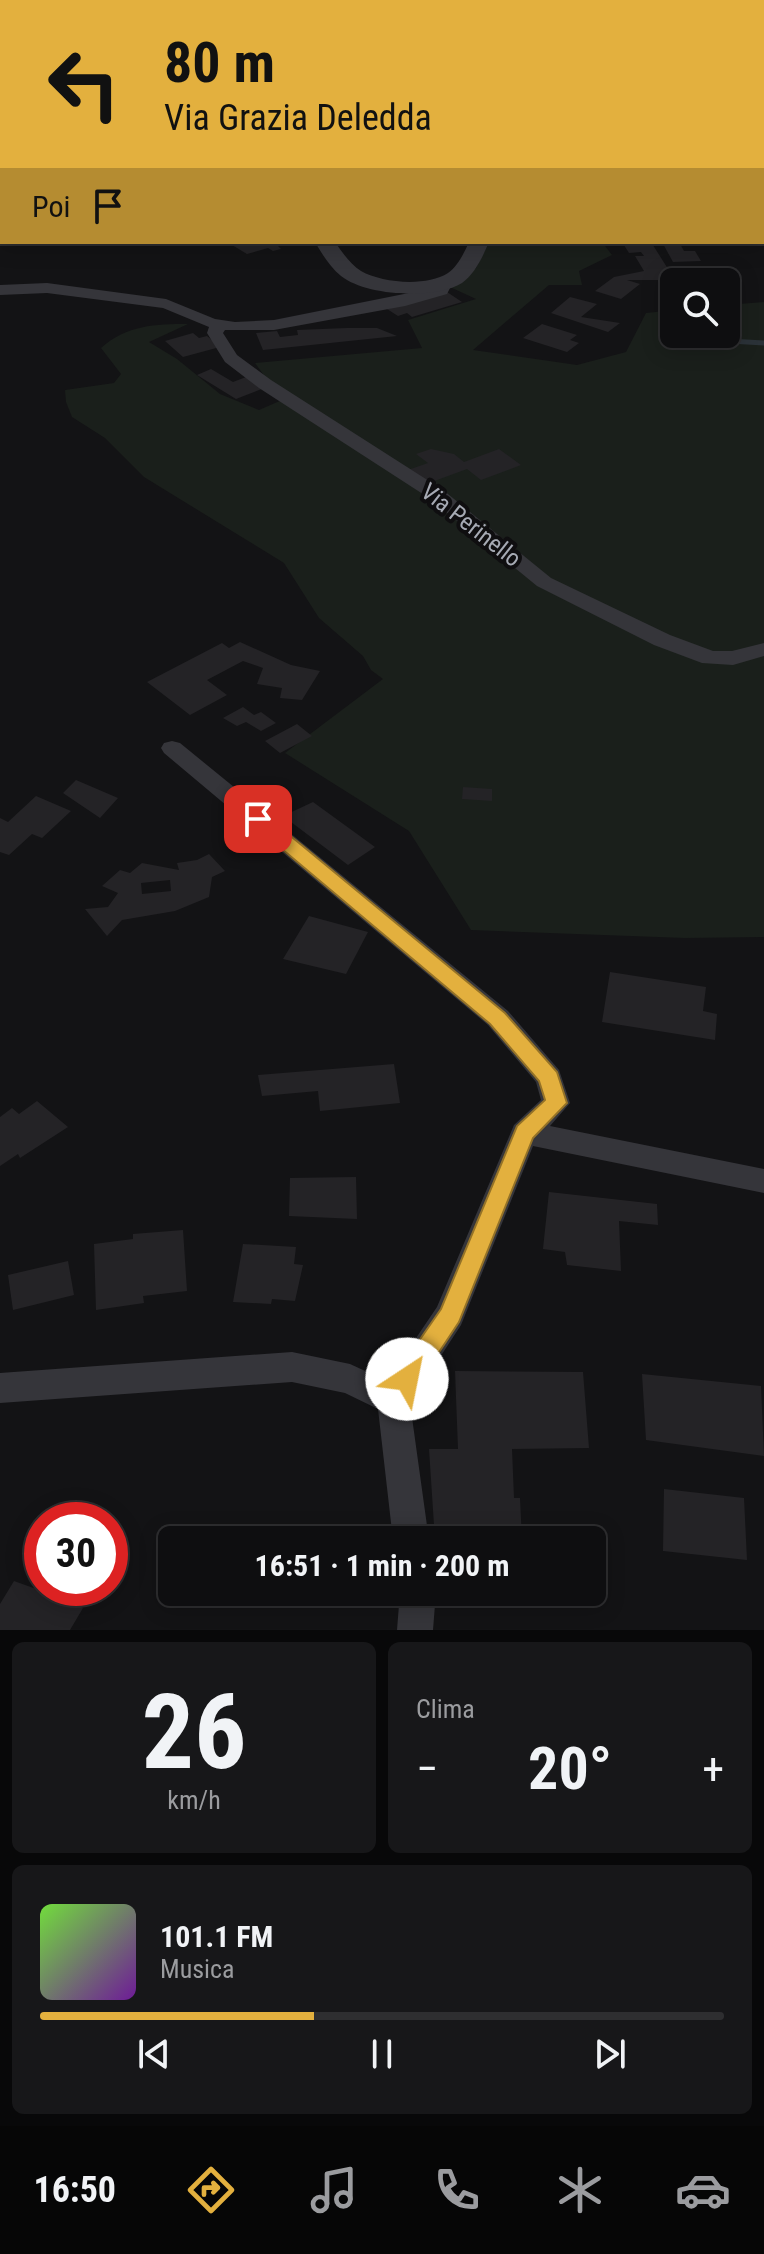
<!DOCTYPE html>
<html lang="it">
<head>
<meta charset="utf-8">
<style>
	body { margin:0; font-family:"Roboto Condensed",sans-serif; background:#171719; color:#f1f3f6; height:100vh; display:flex; flex-direction:column; font-size:30px; white-space:nowrap }
	* { box-sizing:border-box; margin:0 }
	p { font-size:26px; color:#9b9c9f }
	.icon { flex:none; width:44px; height:44px; fill:none; stroke:currentColor; stroke-width:2; stroke-linecap:round; stroke-linejoin:round }
	.map { position:relative; height:1630px; overflow:hidden }
	.side { display:flex; flex-direction:column; gap:12px; padding:12px; background:#080809; flex:1 }
	.side>* { flex:none }
	.banner { position:absolute; left:0px; top:0px; width:764px; height:244px; box-shadow:0 4px 20px #0003,0 0 0 2px #2e2e30; background:#e3b03e; color:#111; overflow:hidden }
	.buttons { position:absolute; left:660px; top:268px; display:grid; gap:16px }
	.buttons a { display:grid; place-items:center; width:80px; height:80px; border-radius:12px; background:#0e0e10; box-shadow:0 4px 20px #0003,0 0 0 2px #2e2e30; font-size:40px }
	.speed { position:absolute; left:24px; top:1502px; display:flex; gap:16px; font-size:40px; font-weight:700; text-align:center }
	.speed>* { display:grid; place-content:center; width:104px; height:104px; border-radius:50%; background:#0e0e10; box-shadow:0 4px 20px #0003,0 0 0 2px #2e2e30; line-height:1 }
	.speed .limit { border:12px solid #d22; background:#fff; color:#111 }
	.pin { position:absolute; display:grid; place-items:center; width:68px; height:68px; color:#fff; margin:-34px; border-radius:16px; box-shadow:0 4px 12px #0006 }
	.me { position:absolute; width:88px; margin:-44px; rotate:34deg; stroke-linejoin:round; filter:drop-shadow(0 0 6px #0008) }
	.turn { display:flex; align-items:center; gap:28px; height:168px; padding:0 32px; font-size:36px }
	.turn .icon { width:104px; height:104px; stroke-width:2.5 }
	.turn b { display:block; font-size:56px; line-height:68px }
	.then { display:flex; align-items:center; height:76px; padding:0 32px; background:#0003; gap:16px; font-size:30px }
	.big { font-size:60px; font-weight:700; line-height:1.1 }
	.side .widget { flex:1; display:flex; flex-direction:column; justify-content:center; gap:12px; min-width:0; padding:0 28px; border-radius:12px; background:#171719 }
	.side .dial { align-items:center; gap:0 }
	.dial b { font-size:104px; line-height:1 }
	.song { display:flex; align-items:center; gap:24px }
	.cover { width:96px; height:96px; border-radius:12px; background:linear-gradient(135deg,hsl(100 70% 55%),hsl(280 70% 35%)) }
	.played { height:8px; border-radius:4px; background:linear-gradient(90deg,#e3b03e 40%,#2e2e30 40%) }
	.keys { display:flex; justify-content:space-around; direction:ltr }
	.heat { display:flex; justify-content:space-between; align-items:center; font-size:44px; direction:ltr }
	.side .tiles { flex:1; display:grid; gap:12px; grid-template-columns:1fr 1fr }
	.widget:last-child { grid-column:span 2 }
	.trip { position:absolute; left:158px; top:1526px; width:448px; height:80px; border-radius:12px; background:#0e0e10; box-shadow:0 4px 20px #0003,0 0 0 2px #2e2e30; font-weight:700; line-height:80px; text-align:center }
	.tabs { display:flex; height:128px; justify-content:space-around; align-items:center; background:#060606; color:#9b9c9f }
	.tabs .icon { width:56px; height:56px }
	.tabs .selected { color:#e3b03e }
	.tabs b { font-size:36px; color:#f1f3f6 }
	.map>svg:first-child { display:block }
</style>
</head>
<body>
<div class="map">
<svg width="764" height="1630" viewBox="0 0 764 1630">
	<rect width="100%" height="100%" fill="#131315"/>
	<path fill="#1a1f1b" d="M489,242h113l10,13 -33,16 3,14h-33l-76,65 104,15 49,-13 20,-39 28,-3v24h52v-29l38,-3v635l-79,1 -214,-8 -62,-99 -124,-78 98,-74 -12,-9 -8,-14 -44,-38 -35,-55 -140,-86 -39,-39 -33,-21 -6,-15 -1,-12 49,-7 7,-9 -20,-26c26,-23 54,-24 87,-24l-39,18 28,17 43,35 39,16 23,-10 -27,-37 167,-15 -14,-28 68,-21 -26,-12 26,-19z"/>
	<g fill="none" stroke-linecap="round" stroke-linejoin="round">
		<path stroke="#2b3238" stroke-width="5" d="M692,334l20,6 52,3"/>
	</g>
	<path fill="#242326" fill-rule="evenodd" d="M238,242h45v1l-6,2 4,4 -8,2 -5,-3 -21,6 -15,-9z
		M622,242h29l24,38h-48l13,4 -19,15 -26,-8 19,-14 30,-6 -9,-15h9l-3,-4 -12,1z
		M662,242h17l5,9h11l6,10 -28,1z
		M447,292l15,10 -50,15 -5,-4 -9,3 -11,-7z
		M570,297l27,7 -16,13 39,6 -12,9 -57,-19z
		M542,324l35,11 -7,5 9,3 -12,9 -44,-14z
		M347,328h30l20,8 -134,14 -7,-17 21,-2 3,6 18,-2 -1,-5z
		M193,333l6,5 8,-2 13,11 -37,10 -18,-16z
		M211,369l22,13 13,-5 18,11 -28,11 -39,-24z
		M431,449l23,5 10,8 35,-13 22,16 -40,15 -14,-11 -38,14 -24,-12 23,-8 -12,-9z
		M240,642l51,23 29,6 -18,29 -22,-2 2,-10 -25,-4 6,-16 -20,-7 -36,19 20,15 -37,20 -43,-33 75,-39 7,5z
		M243,707l11,8 7,-3 15,11 -15,8 -15,-9 -9,4 -14,-8z
		M297,724l15,12 -32,17 -15,-12z
		M76,780l42,18 -18,20 -37,-25z
		M463,787l29,2v12l-30,-2z
		M36,796l35,15 -29,27 -10,-4 -23,21 -9,-3v-34l8,4z
		M313,802l62,45 -27,18 -65,-49z
		M209,854l16,17 -13,6 -3,20 -34,14 -53,9 -15,16 -22,-27 23,-2 10,-14 -16,-7 18,-16 10,3 12,-10 37,7 -2,-7 20,-3zM170,880l1,11 -29,3 -1,-11z
		M309,916l59,16 -22,42 -63,-15z
		M610,972l96,15 -3,24 14,3 -2,26 -113,-18z
		M394,1064l6,39 -80,8 -2,-20 -56,5 -4,-21z
		M37,1101l31,26 -48,31 -2,-4 -18,12v-49l12,-9 7,6z
		M356,1177l1,42 -68,-3 1,-38z
		M549,1192l108,12 1,21 -39,-4 2,50 -54,-6 -2,-13 -22,-3z
		M183,1230l4,61 -44,5 1,7 -48,7 -2,-66 39,-5v-5z
		M243,1244l53,3 -2,17 9,1 -8,36 -23,-2 -1,5 -38,-2z
		M68,1261l6,34 -61,15 -5,-35z
		M455,1371l128,1 6,76 -77,1 2,49h6l2,42h-87l-6,-91h29z
		M642,1374l119,12 3,70 -118,-16z
		M664,1489l80,9 3,62 -84,-9z
		M14,1581l25,9 3,-8v6l41,20 -13,22h-70v-26z"/>
	<g fill="none" stroke-linecap="round" stroke-linejoin="round">
		<path fill="#35353a" fill-rule="evenodd" d="M716,0h20l2,2h-20z
			M762,4h2v8h-2z
			M445,277l8,5 -6,12 -42,12 -131,24h-49l-2,3 14,22 34,25 172,110 108,88 119,57 43,16h19l32,-8v13l-31,9 -31,-2 -48,-18 -117,-59 -108,-88 -170,-110 -34,-26 -18,-29 2,-6 -46,-19 -116,-15 -47,2v-10l47,-2 119,16 49,20 20,3 39,-2 160,-32 5,-9z
			M172,741l8,2 328,268 51,59 11,33 -20,23 214,43v24l-231,-47 -72,179 -51,78 19,137h-36l-15,-131 -33,-16 -53,-11 -292,21v-30l292,-21 58,12 37,17 50,-74 77,-182 27,-25 -5,-18 -48,-57 -324,-272 -3,-5 3,-5z
			M400,1592h36l-3,38h-36z"/>
		<path fill="#35353a" fill-rule="evenodd" d="M0,134l2,1v12l-2,-1z
			M762,154h2v12h-2z
			M315,242h20c7,10 15,22 26,29 21,12 65,16 87,2 10,-7 16,-20 21,-31h20c-6,14 -14,32 -27,41 -27,17 -96,13 -121,-7 -11,-9 -19,-22 -26,-34z"/>
	</g>
	<path fill="#e3b03e" stroke="#947228" stroke-width="2" d="M258,813l6,1 241,199 52,59 10,31 -34,35 -74,184 -43,65 -9,3 -9,-3 -3,-8 3,-8 43,-62 76,-183 28,-26 -6,-19 -49,-57 -239,-201 -3,-4z"/>
	<g text-anchor="middle" stroke-width="8" stroke-linejoin="round" paint-order="stroke">
		<g font-size="24" fill="#a6aab4" stroke="#0f0e10">
			<text transform="translate(471 525) rotate(38)" y="8">Via Perinello</text>
		</g>
	</g>
</svg>
<div class="buttons">
<a><svg class="icon" aria-label="search" viewBox="0 0 24 24"><circle cx="10" cy="10" r="6"/><path d="M15 15l6 6"/></svg></a>
</div>
<div class="speed"><div class="limit">30</div></div>
<div class="pin" style="left:258px;top:819px;background:#d93025"><svg class="icon" aria-label="arrive" viewBox="0 0 24 24"><path d="M6 21V4h12l-3 4 3 4H6"/></svg></div>
<svg class="me" style="left:407px;top:1379px" viewBox="-20 -20 40 40"><circle r="19" fill="#fff"/><path d="M0-13L10 11 0 6-10 11z" fill="#e3b03e"/></svg>
<div class="trip">16:51 · 1 min · 200 m</div>
<div class="banner">
<div class="turn"><svg class="icon" aria-label="left" viewBox="0 0 24 24"><path d="M17 20v-9H6M10 6l-5 5 5 5"/></svg><div><b>80 m</b>Via Grazia Deledda</div></div>
<div class="then">Poi<svg class="icon" aria-label="arrive" viewBox="0 0 24 24"><path d="M6 21V4h12l-3 4 3 4H6"/></svg></div>
</div>
</div>
<section class="side">
<div class="tiles">
<div class="widget dial"><b>26</b><p>km/h</p></div>
<div class="widget"><p>Clima</p>
<div class="heat"><a>−</a><b class="big">20°</b><a>+</a></div>
</div>
<div class="widget">
<div class="song"><i class="cover"></i><div><b>101.1 FM</b><p>Musica</p></div></div>
<div class="played"></div>
<div class="keys"><svg class="icon" aria-label="previous" viewBox="0 0 24 24"><path d="M18 5L8 12l10 7zM5 5v14"/></svg><svg class="icon" aria-label="pause" viewBox="0 0 24 24"><path d="M8 5v14M16 5v14"/></svg><svg class="icon" aria-label="next" viewBox="0 0 24 24"><path d="M6 5l10 7-10 7zM19 5v14"/></svg></div>
</div>
</div>
</section>
<nav class="tabs">
<b>16:50</b>
<svg class="icon selected" aria-label="directions" viewBox="0 0 24 24"><path d="M12 3l9 9-9 9-9-9zM9 14v-3h6M13 9l2 2-2 2"/></svg>
<svg class="icon" aria-label="music" viewBox="0 0 24 24"><path d="M9 18V5l10-2v13"/><circle cx="6" cy="18" r="3"/><circle cx="16" cy="16" r="3"/></svg>
<svg class="icon" aria-label="phone" viewBox="0 0 24 24"><path d="M5 4h4l2 5-3 2q2 4 5 5l2-3 5 2v4C11 20 4 13 5 4z"/></svg>
<svg class="icon" aria-label="climate" viewBox="0 0 24 24"><path d="M12 3v18M4 7l16 10M4 17L20 7"/></svg>
<svg class="icon" aria-label="car" viewBox="0 0 24 24"><path d="M5 17H2v-5l4-1 3-4h7l3 4 3 1v5h-3M9 17h6M6 11h13"/><circle cx="7" cy="17" r="2"/><circle cx="17" cy="17" r="2"/></svg>
</nav>
</body>
</html>
